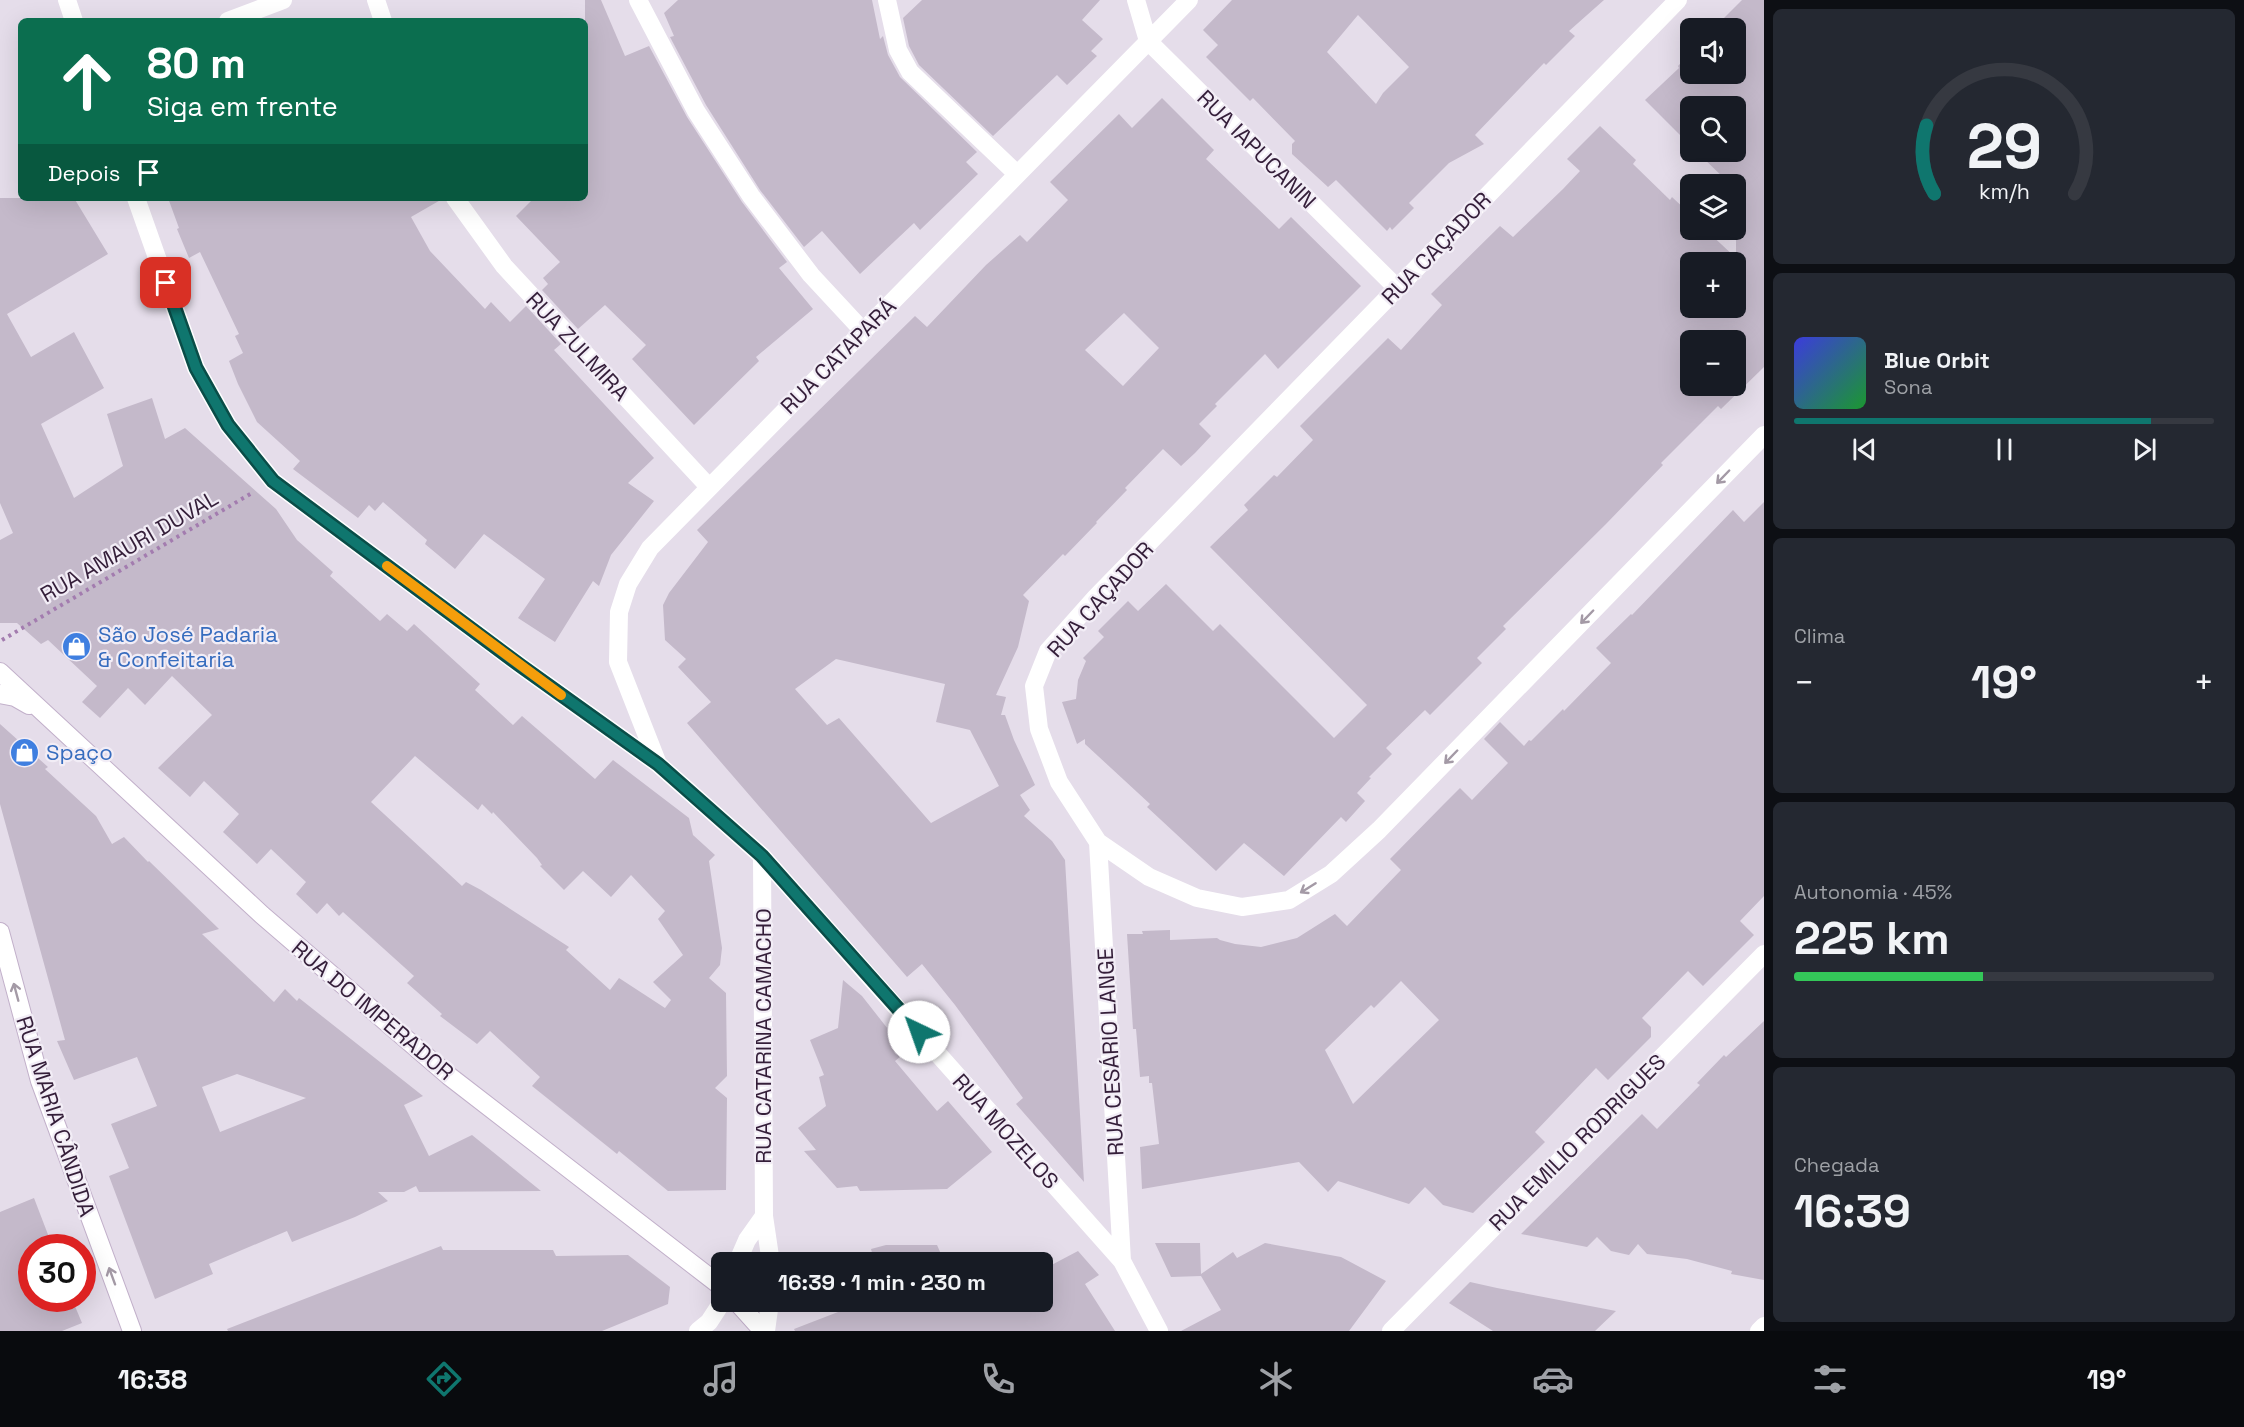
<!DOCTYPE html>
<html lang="pt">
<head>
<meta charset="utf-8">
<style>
	body { margin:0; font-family:"Space Grotesk",sans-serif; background:#242831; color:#f1f3f6; height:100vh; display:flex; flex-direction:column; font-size:22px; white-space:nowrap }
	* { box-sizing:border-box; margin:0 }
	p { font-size:20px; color:#9ea1a6 }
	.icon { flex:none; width:33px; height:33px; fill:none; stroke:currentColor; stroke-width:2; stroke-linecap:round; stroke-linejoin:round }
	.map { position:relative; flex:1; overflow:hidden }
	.drawer { display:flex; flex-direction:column; gap:9px; padding:9px; background:#0d0f14; width:480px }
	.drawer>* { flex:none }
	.banner { position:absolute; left:18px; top:18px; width:570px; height:183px; border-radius:9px; box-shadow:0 6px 24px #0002; background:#0b6e4f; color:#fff; overflow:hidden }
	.controls { position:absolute; left:1680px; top:18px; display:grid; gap:12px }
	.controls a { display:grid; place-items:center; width:66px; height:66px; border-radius:9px; background:#171b24; box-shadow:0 6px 24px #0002; font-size:30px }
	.speed { position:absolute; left:18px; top:1234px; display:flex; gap:12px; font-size:30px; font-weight:700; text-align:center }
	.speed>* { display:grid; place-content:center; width:78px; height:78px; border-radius:50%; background:#171b24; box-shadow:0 6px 24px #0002; line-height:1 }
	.speed .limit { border:9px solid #d22; background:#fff; color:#111 }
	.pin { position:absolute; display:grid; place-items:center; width:51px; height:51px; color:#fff; margin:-26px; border-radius:12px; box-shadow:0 3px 9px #0006 }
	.me { position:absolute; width:66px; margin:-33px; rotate:318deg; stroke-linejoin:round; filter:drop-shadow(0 0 4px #0008) }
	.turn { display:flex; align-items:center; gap:21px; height:126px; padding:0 30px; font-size:27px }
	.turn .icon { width:78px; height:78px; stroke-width:2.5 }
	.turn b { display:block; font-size:42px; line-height:51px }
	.then { display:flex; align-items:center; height:57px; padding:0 30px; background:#0003; gap:12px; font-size:22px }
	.big { font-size:45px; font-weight:800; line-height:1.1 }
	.drawer .tile { flex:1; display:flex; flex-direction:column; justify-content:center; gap:9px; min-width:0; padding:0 21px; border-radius:9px; background:#242831 }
	.drawer .dial { align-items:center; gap:0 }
	.dial svg { height:156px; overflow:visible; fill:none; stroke:#363941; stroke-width:7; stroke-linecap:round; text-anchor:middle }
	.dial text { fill:#f1f3f6; stroke:none }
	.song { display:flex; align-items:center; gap:18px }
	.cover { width:72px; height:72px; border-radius:9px; background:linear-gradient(135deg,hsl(240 70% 55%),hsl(130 70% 35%)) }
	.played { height:6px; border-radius:3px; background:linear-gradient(90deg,#0f766e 85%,#363941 85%) }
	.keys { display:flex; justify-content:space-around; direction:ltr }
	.heat { display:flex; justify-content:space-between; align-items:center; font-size:33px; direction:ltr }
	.charge { height:9px; border-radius:4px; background:linear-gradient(90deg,#34c759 45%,#363941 0) }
	.trip { position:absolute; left:711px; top:1252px; width:342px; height:60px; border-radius:9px; background:#171b24; box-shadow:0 6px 24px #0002; font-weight:800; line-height:60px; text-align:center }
	.dock { display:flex; height:96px; justify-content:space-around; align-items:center; background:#090b0e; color:#9ea1a6 }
	.dock .icon { width:42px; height:42px }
	.dock .active { color:#0f766e }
	.dock b { font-size:27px; color:#f1f3f6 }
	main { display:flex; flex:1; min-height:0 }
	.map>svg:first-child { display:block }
</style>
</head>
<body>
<main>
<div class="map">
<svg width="1764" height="1331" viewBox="0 0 1764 1331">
	<rect width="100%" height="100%" fill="#e5ddea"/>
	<path fill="#c4b9ca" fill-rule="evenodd" d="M585,0h16l24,56 24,-10 38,71 55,85 45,60 -8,6 34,41 -57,48 3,4 -65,64 -62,-66 14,-14 -41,-40 -27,24 -36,-39 6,-6 -5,-6 17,-16 -44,-46 18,-18h51z
		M678,0h194l8,39 3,-3 5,19 12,22 77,75 -11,10 12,12 -58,56 -6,-7 -54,51 -38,-43 -18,16 -44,-57 -54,-85 -36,-68 4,-1 -10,-23z
		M922,0h178l-18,20 21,19 -12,12 6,5 -30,29 -10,-10 -64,61 -74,-71 -10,-19 -6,-28z
		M1232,0h372l-35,31 6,5 -29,29 -2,-2 -69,72 9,9 -35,19 -40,40 5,5 -22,22 -2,-3 -3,4 -51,-51 -8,7 -36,-33v-10l3,-3 -42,-43 -3,3 -44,-44 12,-12 -15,-15zM1358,15l51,52 -26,26 -7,11 -49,-52z
		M1742,0h22v367l-43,42 -3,-3 -57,57 2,2 -57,59 -103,102 3,3 -29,29 5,5 -52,52 -5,-5 -39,38 6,6 -23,23 2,1 -14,15 8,8 -19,21 -5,-5 -57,59 -40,-33 -28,28 -69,-64 3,-3 -65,-60v-5l-8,5 -15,-42 14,-3 2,-19 8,-19 -3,-3 21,-21 -6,-6 30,-30 10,10 28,-27 47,47 7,-7 114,114 33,-33 -157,-158 38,-37 -4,-5 30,-30 3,2 36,-37 -13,-14 88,-88 13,12 41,-45 -11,-11 69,-68 13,11 50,-48 17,-18 -13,-12 33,-33 36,34 -3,4 37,36 2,-3 18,17v16h16l30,28v-74h-6l-33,-32h39v-46h-46v39l-45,-45 34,-32 -1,-2 12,-13v21h46v-46h-22zM1690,262h46v46h-46zM1690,340h46v46h-46z
		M1162,98l52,52 -8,9 73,70 12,-12 70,69 -83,83 -13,-15 -50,50 2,2 -18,18 12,12 -16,17 -14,13 -18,-17 -38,39 2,2 -31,32 1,1 -32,33 -2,-2 -40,41 6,6 -11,46 -22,48 10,2 -5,18h4l9,25 21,45 -15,10 10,15 -6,6 28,25 13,19 19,322 -68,-78 7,-6 -68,-93 -33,-41 -15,13 -220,-254 24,-21 -33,-35 8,-8 -21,-19 -2,-35 6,-12 39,-51 -11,-12 218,-214 12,11 59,-62 34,-30 7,7 41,-42 -18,-18 69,-68 13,14zM1124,313l35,35 -36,38 -38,-36zM836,659l109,25 -9,38 34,8 29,56 -68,37 -92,-105 -12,7 -32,-36z
		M0,198h74l34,56 -101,60 24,43 43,-25 30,56 -63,36 33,74 49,-32 -16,-52 45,-16 13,41 20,-11 91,81 21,31 36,32 -3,4 50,45 7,-7 20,17 7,-7 66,60 -5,6 38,35 9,-9 73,63 18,-19 76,58 4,17 22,20 -6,6 13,87 -2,17 -11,13 17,15 1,83 -12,12 12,10 -1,92 -58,1 -49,-40 -2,3 -85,-68 8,-9 -50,-46 -13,13 -37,-28 2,-2 -35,-31 7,-7 -71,-64 -4,4 -12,-13 -10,11 -21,-20 10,-12 -35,-33 -14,15 -34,-32 16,-18 -35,-33 -14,16 -32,-29 54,-53 -40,-39 -27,29 -17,-17 -28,30 -18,-16 15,-16 -49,-46 -7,4 -24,-21h-17v-83l13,-7 -13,-30zM415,756l63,54 4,-6 10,10 1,-2 44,46 5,7 -2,1 24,24 19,-19 28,26 20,-22 34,36 -7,8 25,36 -30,27 18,18 -6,8 -46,-30 -9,12 -44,-40 3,-3 -88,-57 -15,-8 -4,4 -91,-84z
		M168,198h276l-33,19 19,34 55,58 6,-7 19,20 16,-16 35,38 -7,6 100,108 -26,25 26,18 -43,54 -12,31 -6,-5 -38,61 -37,-24 27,-39 -61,-45 -29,35 -30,-25 2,-4 -44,-38 -8,9 -6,-6 -11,13 -65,-49 7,-8 -43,-39 -19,-38 -9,-23 14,-8 -8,-17 4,-2 -39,-82 -11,6 -12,-29 2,-1z
		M1764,502v394l-24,25 14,14 -51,51 -15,-15 -46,47 9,9v10l-43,43 -12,-12 -61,64 10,10 -72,71 -30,-8 -18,-18 -16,17 -71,-23 -10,11 -29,-30 -157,27 -2,-42 19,-3 -7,-61h-3v-7l-9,1 -4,-48h-3l-6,-95h16l-1,-3 28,-1v10l47,-2 3,2 15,4 26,3 36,-9 38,-24 12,12 54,-56 -11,-11 53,-54 17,-17 12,12 36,-37 -24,-24 16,-17 24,24 5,-6 2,1 32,-32 1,2 47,-48 -15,-15 35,-34 1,1 101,-105 11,12zM1401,981l38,39 -86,84 -28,-54 46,-45 3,3z
		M0,724l48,43 -3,2 51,47 16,28 12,-7 24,25 1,-1 70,68 -17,5 72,68 11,-13 12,12 2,-3 124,98 -19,9 25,51 43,-21 69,56 -122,1 -3,-6 -12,6h-26l10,9 -33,16 -63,25 -5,-11 -78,33 4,10 -58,25 -46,-123 20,-8 -18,-44 46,-18 -20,-49 -63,23 -17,-39 8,-1 -65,-236zM237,1074l69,24 -86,34 -18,-45z
		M843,980l19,16 44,56 -11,9 42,50 11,-10 44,51 -45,37 -87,2 -3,-5 -20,2 -33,-37 12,-1 -18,-22 28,-22 -7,-29 5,-2 -14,-35 28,-12z
		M1764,1021v259l-33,-6 1,-3 -45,-12 -40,-5 -9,-10 -9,11 -18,-4 -14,-14 -10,10 -66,-13 121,-120 15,15 43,-44 -3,-2 27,-28 2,2z
		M34,1198l18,47 -7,3h-13v51h40l10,24 -20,8h-62v-119z
		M1155,1243h45l1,31 32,-22 4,6 28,-15 76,14 45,24 -37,50h-168l40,-21 -20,-34 -30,1z
		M886,1245h51l8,18h-70l-4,-14z
		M441,1246l2,4h110l3,6 72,-1 42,32 -2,17 -66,27h-374l-1,-2z
		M1078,1251l21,24 -14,9 30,47h-320l-1,-2 70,-27h99l1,2 5,-2h73v-32z
		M1470,1282l27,6 119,23 -21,20h-102l-44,-28z"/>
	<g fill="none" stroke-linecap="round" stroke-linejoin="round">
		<defs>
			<path id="secondary" d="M0,672l262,243 187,161 273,211
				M0,694l15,3 14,8
				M0,932l40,149 92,250
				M737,1302l26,29"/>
		</defs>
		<use href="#secondary" stroke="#c2b0ca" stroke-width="20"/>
		<path stroke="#a37caf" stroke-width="4" stroke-dasharray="3 4.5" stroke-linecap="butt" d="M2,640l250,-147"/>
		<path stroke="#fff" stroke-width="18" d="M67,0l7,21
			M376,0l7,21
			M638,0l58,111 55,85 60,79 52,56
			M887,0l11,50 12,22 107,102
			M1136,0l12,41 249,247
			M1678,0l-582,597 -48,54 -14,35 5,43 20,53 39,60 51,35 48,21 45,9 47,-7 42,-26 48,-44 385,-395
			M228,21l55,-21
			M136,198l60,170 32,57 45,56 248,185 137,98 104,92 360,405 37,70
			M455,198l49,68 205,221
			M658,764l-40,-102 1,-50 9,-28 22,-36 539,-548
			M1098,842l24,419
			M762,856l2,360 7,47
			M737,1263l10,-23 17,-24
			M698,1331l11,-9 13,-20
			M766,1331l4,-29
			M1391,1331l373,-377
			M1759,1331l5,-5"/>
		<use href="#secondary" stroke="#fff" stroke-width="18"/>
	</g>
	<defs><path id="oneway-shaft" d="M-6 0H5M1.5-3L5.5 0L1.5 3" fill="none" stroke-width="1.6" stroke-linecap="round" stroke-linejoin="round" transform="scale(1.5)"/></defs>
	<g stroke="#a49aa6">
		<use href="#oneway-shaft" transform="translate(1723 477) rotate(134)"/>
		<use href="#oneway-shaft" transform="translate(1587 617) rotate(134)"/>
		<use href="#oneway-shaft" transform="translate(1451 757) rotate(134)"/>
		<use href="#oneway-shaft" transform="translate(1308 888) rotate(148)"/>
		<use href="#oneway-shaft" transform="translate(16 992) rotate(-105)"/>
		<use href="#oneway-shaft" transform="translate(112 1276) rotate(-110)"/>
	</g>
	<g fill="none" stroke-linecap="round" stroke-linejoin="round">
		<defs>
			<path id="route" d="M166,283l30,85 32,57 45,56 248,185 137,98 104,92 157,176"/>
		</defs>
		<use href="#route" stroke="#0a4d48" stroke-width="15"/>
		<use href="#route" stroke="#0f766e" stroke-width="10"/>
		<path stroke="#f59e0b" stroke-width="10" d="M387,566l174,129"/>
	</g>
	<defs>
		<symbol id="shop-disc" viewBox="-11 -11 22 22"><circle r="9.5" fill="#3f7fe0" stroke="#f2edf6"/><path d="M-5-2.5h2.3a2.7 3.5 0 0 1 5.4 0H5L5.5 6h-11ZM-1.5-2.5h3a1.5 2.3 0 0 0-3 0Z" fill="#fff"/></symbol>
	</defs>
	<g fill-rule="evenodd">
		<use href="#shop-disc" x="60" y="630" width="33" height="33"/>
		<use href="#shop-disc" x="8" y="736" width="33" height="33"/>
	</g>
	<g text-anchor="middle" stroke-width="4.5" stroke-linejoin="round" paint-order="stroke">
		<g font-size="22" fill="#341e39" stroke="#f2edf6">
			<text transform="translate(1257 149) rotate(45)" y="8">RUA IAPUCANIN</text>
			<text transform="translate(1436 248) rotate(-46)" y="8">RUA CAÇADOR</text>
			<text transform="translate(578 346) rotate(47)" y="8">RUA ZULMIRA</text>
			<text transform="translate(838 356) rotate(-45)" y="8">RUA CATAPARÁ</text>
			<text transform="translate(129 546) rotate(-30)" y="8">RUA AMAURI DUVAL</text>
			<text transform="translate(1100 599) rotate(-48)" y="8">RUA CAÇADOR</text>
			<text transform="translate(373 1010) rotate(40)" y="8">RUA DO IMPERADOR</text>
			<text transform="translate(763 1036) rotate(-90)" y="8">RUA CATARINA CAMACHO</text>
			<text transform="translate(1110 1052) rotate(-93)" y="8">RUA CESÁRIO LANGE</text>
			<text transform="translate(56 1116) rotate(72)" y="8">RUA MARIA CÂNDIDA</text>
			<text transform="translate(1006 1131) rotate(48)" y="8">RUA MOZELOS</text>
			<text transform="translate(1577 1142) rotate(-45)" y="8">RUA EMILIO RODRIGUES</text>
		</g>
		<g font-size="22" fill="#366cbe" stroke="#f2edf6" text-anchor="start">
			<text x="98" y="642">São José Padaria<tspan x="98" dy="25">&amp; Confeitaria</tspan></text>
			<text x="46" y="760">Spaço</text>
		</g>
	</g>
</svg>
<div class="controls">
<a><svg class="icon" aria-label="sound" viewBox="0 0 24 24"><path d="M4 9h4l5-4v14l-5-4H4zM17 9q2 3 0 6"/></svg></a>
<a><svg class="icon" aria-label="search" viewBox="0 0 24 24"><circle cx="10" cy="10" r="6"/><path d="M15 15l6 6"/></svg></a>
<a><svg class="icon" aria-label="layers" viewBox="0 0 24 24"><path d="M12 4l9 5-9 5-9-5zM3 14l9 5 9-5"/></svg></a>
<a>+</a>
<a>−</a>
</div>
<div class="speed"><div class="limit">30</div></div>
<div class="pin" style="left:166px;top:283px;background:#d93025"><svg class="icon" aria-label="arrive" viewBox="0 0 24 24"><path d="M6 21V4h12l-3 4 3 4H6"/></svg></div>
<svg class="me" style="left:919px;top:1032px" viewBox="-20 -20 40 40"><circle r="19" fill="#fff"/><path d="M0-13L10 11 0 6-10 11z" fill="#0f766e"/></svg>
<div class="trip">16:39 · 1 min · 230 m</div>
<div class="banner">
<div class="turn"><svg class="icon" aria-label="ahead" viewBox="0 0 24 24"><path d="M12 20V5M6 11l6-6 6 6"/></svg><div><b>80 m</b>Siga em frente</div></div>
<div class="then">Depois<svg class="icon" aria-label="arrive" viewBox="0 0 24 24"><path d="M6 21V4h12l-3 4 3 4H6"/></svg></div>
</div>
</div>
<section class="drawer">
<div class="tile dial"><svg viewBox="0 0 100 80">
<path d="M14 69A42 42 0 1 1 86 69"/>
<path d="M14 69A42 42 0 0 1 10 34" stroke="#0f766e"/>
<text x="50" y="56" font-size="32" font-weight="700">29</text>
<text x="50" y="72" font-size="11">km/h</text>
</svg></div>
<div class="tile">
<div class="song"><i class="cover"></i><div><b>Blue Orbit</b><p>Sona</p></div></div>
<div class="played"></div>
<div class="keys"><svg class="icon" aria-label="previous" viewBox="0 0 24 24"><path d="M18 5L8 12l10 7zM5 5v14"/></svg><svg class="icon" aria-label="pause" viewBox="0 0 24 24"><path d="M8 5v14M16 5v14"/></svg><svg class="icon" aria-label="next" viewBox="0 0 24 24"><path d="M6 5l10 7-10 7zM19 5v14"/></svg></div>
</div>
<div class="tile"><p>Clima</p>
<div class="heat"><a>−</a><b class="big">19°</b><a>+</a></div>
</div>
<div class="tile"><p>Autonomia · 45%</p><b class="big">225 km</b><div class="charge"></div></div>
<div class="tile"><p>Chegada</p><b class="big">16:39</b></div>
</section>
</main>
<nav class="dock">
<b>16:38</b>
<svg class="icon active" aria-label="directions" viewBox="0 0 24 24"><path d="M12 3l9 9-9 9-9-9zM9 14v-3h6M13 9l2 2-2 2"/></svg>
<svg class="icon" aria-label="music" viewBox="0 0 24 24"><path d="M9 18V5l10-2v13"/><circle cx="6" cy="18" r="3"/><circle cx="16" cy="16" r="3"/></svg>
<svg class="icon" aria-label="phone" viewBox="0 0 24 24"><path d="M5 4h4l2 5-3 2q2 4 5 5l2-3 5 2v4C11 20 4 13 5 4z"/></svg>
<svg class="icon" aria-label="climate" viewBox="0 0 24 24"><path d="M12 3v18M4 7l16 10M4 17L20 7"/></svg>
<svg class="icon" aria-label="car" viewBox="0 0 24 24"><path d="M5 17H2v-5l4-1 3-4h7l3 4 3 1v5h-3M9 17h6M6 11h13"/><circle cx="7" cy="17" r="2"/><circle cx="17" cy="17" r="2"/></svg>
<svg class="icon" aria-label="filters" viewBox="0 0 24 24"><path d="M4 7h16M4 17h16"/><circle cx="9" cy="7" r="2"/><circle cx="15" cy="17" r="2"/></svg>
<b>19°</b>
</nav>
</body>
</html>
